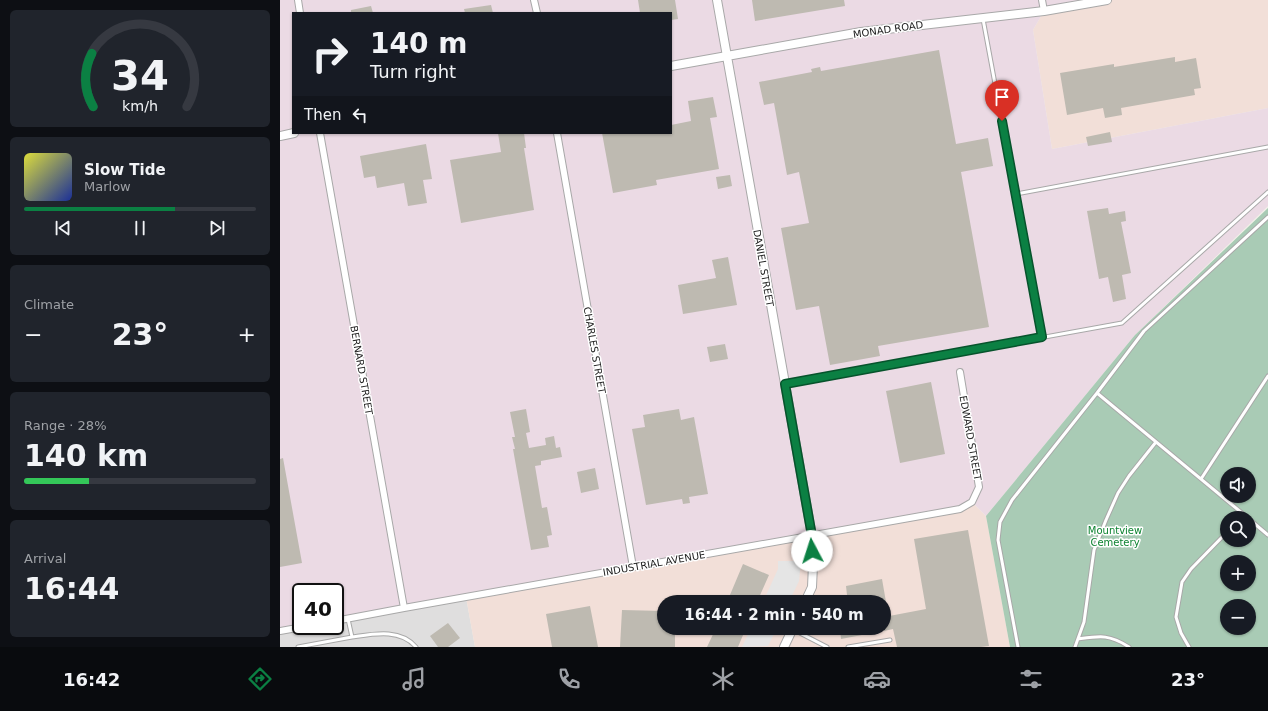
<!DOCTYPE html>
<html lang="en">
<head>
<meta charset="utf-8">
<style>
	body { margin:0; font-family:"DejaVu Sans",sans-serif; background:#20242c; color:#f1f3f6; height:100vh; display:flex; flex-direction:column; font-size:15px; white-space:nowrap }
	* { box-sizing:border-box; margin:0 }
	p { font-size:13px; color:#9ea1a6 }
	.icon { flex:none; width:22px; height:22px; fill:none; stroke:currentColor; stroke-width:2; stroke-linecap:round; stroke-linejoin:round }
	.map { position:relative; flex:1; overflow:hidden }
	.sheet { display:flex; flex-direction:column; gap:10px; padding:10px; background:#0d0f14; width:280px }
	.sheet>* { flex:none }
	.guide { position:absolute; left:12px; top:12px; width:380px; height:122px; border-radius:0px; box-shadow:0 1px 3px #0004; background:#171b24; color:#f1f3f6; overflow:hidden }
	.controls { position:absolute; left:940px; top:467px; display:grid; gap:8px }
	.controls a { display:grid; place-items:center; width:36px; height:36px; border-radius:50%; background:#171b24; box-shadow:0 1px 3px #0004; font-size:20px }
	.speed { position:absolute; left:12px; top:583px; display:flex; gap:8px; font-size:20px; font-weight:700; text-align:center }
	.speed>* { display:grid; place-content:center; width:52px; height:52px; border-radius:50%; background:#171b24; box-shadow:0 1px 3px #0004; line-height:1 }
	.speed .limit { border:2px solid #111; border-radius:6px; background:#fff; color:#111 }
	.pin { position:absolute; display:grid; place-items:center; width:34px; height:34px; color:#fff; margin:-41px -17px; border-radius:50% 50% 50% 0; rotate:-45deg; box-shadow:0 0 4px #0007 }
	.pin .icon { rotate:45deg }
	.me { position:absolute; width:44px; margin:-22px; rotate:355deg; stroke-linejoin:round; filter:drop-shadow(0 0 3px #0008) }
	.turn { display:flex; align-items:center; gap:14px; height:84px; padding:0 12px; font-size:18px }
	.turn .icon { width:52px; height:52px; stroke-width:2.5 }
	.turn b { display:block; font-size:28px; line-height:34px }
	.then { display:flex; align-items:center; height:38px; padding:0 12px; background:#0003; gap:8px; font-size:15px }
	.big { font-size:30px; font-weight:700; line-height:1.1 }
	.sheet .tile { flex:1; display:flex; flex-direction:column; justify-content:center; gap:6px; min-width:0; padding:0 14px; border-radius:6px; background:#20242c }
	.sheet .dial { align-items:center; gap:0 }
	.dial svg { height:104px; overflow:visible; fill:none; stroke:#363941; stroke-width:7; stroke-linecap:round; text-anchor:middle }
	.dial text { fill:#f1f3f6; stroke:none }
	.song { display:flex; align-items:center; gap:12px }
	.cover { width:48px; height:48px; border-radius:6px; background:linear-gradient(135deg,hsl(60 70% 55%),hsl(230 70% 35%)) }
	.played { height:4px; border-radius:2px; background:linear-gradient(90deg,#0b8043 65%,#363941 65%) }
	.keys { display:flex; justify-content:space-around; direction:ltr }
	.heat { display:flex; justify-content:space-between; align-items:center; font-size:22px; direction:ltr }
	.charge { height:6px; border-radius:3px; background:linear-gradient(90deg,#34c759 28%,#363941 0) }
	.trip { position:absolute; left:377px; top:595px; width:234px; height:40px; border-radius:20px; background:#171b24; box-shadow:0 1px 3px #0004; font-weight:700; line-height:40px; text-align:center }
	.tabs { display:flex; height:64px; justify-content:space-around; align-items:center; background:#090b0e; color:#9ea1a6 }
	.tabs .icon { width:28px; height:28px }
	.tabs .active { color:#0b8043 }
	.tabs b { font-size:18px; color:#f1f3f6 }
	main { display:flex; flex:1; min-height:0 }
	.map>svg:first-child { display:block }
</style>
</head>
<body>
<main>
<section class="sheet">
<div class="tile dial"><svg viewBox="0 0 100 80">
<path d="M14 69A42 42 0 1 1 86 69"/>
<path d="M14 69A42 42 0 0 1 13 28" stroke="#0b8043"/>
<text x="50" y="56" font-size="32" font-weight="700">34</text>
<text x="50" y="72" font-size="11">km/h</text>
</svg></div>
<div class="tile">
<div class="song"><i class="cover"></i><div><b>Slow Tide</b><p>Marlow</p></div></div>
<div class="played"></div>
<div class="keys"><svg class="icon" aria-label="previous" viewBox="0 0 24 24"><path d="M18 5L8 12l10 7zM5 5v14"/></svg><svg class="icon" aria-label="pause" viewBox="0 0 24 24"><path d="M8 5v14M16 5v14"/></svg><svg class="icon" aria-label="next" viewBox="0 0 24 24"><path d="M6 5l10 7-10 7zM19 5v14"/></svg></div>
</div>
<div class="tile"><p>Climate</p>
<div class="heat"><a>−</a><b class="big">23°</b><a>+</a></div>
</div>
<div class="tile"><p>Range · 28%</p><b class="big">140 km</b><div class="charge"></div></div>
<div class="tile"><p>Arrival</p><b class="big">16:44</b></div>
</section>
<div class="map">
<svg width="988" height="647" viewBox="0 0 988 647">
	<rect width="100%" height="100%" fill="#f1f0e8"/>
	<path fill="#dfdede" d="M186,597l9,50h-195v-16l25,-5h30v-5z"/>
	<path fill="#f2dfd8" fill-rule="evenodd" d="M827,0h161v108l-216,41 -19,-119 11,-19z
		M692,502l14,14 24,131h-535l-9,-50zM384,602h220v26h-220z"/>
	<path fill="#ebdae4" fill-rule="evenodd" d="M0,0h827l-63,11 -11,19 19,119 216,-41v98l-133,129 -149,181 -14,-14 -12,7 -625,112v-29h-34v34l-21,5zM13,13h378v120h-378z"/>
	<path fill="#a9cbb5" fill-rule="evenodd" d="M988,208v439h-258l-24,-131 149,-181zM947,474h22v22h-22zM947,518h22v22h-22zM947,562h22v22h-22zM947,606h22v22h-22z"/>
	<path fill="#e5e5e5" d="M498,561h23l-2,20 -10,21h-26l15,-33z
		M471,628h26l-9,18 -26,1z"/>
	<path fill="#bebab1" d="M358,0h37l3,19 -7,1v-7h-31z
		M472,0h92l1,6 -90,15z
		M211,5l2,8h-28l-1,-4z
		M91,6l2,7h-22v-3z
		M659,50l17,94 32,-6 5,28 -32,6 28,155 -111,19 2,10 -50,9 -11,-59 -23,4 -15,-82 28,-5 -10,-51 -12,3 -13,-72 -10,2 -5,-23 53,-10 -1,-3 9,-2 1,4z
		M895,57v5l21,-4 5,30 -7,1 1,6 -74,13 1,7 -17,3 -2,-10 -36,7 -7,-42 54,-9v3z
		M433,97l4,20 -7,1 9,51 -63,11 1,5 -44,8 -11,-60h69v-8l20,-4 -3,-20z
		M830,132l2,10 -24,4 -2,-9z
		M218,133h26l2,15h-2l10,62 -73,13 -11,-63 51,-8z
		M146,144l6,35 -9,1 4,23 -19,3 -4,-23 -27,5 -2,-12 -11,2 -4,-22z
		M450,175l2,11 -14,3 -2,-12z
		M828,208l1,6 16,-3 1,10 -5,1 10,51 -9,2 4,24 -13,3 -5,-25 -9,2 -12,-68z
		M448,257l9,48 -54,9 -5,-29 38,-7 -4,-18z
		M445,344l3,15 -18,3 -3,-15z
		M651,382l14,72 -45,9 -14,-72z
		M246,409l4,23 -4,1 3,15 17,-3 -1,-7 9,-2 2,12 4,-1 2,10 -21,4v4l-6,1 7,42 5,-1 5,28 -5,1 2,11 -18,3 -18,-101h2l-3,-12h3l-5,-25z
		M399,409l2,11 13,-3 14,77 -19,3 1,6 -7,1 -1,-5 -36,6 -14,-76 13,-2 -2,-12z
		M3,458l19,105 -22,4v-108z
		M315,468l4,21 -18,4 -4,-21z
		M688,530l21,116 -8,1h-84l-4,-18 -9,2v-14l42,-8 -12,-70z
		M463,564l26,11 -12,27h-30z
		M602,579l4,23h-57v-3l18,-4 -1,-9z
		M310,606l8,41h-46l-6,-33z
		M342,610l42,1v17h11v19h-55z
		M168,623l12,15 -12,9h-10l-8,-11z
		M436,628h30l-8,19h-31z
		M560,628h42l1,3 -42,8z"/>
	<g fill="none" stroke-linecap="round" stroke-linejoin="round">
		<defs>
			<path id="service" d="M703,19l59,318
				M736,194l252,-47
				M506,384l336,-61 146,-131
				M817,393l47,-62 124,-114
				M921,479l67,-103
				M969,519l19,16
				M68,619l4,18c21,-3 48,-9 64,10
				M514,630l33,17
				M798,639c22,-3 31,-5 51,8
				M18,647l54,-10
				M568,647l42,-7
				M738,647l-20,-107 2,-18 12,-22 85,-107 151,125
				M795,647l9,-25 10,-72 12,-30 12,-27 11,-17 27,-34
				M909,647l-8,-14 -5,-16 6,-35 9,-13 36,-37"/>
			<path id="minor" d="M18,0l2,13
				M254,0l3,13
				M762,0l2,11
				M40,133l84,475
				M277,133l76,434
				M55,621l69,-13 556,-99 12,-7 7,-15 -19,-115
				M0,631l28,-5"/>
			<path id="tertiary" d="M437,0l95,536 1,29 -1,22 -7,15
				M391,66l190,-34 183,-21 63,-11
				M0,136l14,-3
				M504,647l9,-19"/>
		</defs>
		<use href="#service" stroke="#a8a8a8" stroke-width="5"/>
		<use href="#minor" stroke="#a8a8a8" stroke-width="8"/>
		<use href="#tertiary" stroke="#a8a8a8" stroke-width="10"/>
		<use href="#service" stroke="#fff" stroke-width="3"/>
		<use href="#minor" stroke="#fff" stroke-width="6"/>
		<use href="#tertiary" stroke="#fff" stroke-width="8"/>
	</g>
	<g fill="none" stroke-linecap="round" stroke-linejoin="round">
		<defs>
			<path id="route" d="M532,551v-15l-27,-152 257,-47 -40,-216"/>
		</defs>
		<use href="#route" stroke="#07532c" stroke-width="10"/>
		<use href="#route" stroke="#0b8043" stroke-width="7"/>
	</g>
	<g text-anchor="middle" stroke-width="3" stroke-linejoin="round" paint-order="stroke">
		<g font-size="10" fill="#212121" stroke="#fff">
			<text transform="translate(608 29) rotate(-8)" y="4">MONAD ROAD</text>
			<text transform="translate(484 268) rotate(80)" y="4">DANIEL STREET</text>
			<text transform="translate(315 350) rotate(80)" y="4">CHARLES STREET</text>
			<text transform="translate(82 370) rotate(80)" y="4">BERNARD STREET</text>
			<text transform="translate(691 438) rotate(80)" y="4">EDWARD STREET</text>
			<text transform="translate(374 563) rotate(-10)" y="4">INDUSTRIAL AVENUE</text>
		</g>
		<g font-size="10" fill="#0c8330" stroke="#fff">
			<text x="835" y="534">Mountview<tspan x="835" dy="12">Cemetery</tspan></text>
		</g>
	</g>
</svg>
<div class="controls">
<a><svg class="icon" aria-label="sound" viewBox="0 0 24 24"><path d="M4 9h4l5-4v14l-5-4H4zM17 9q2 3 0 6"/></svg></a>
<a><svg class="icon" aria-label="search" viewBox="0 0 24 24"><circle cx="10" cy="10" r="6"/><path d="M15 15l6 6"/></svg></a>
<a>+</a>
<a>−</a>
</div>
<div class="speed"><div class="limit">40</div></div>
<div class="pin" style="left:722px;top:121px;background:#d93025"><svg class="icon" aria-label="arrive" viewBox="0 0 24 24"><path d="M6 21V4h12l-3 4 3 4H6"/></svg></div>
<svg class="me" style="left:532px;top:551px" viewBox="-20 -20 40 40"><circle r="19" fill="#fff"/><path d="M0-13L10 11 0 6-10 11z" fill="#0b8043"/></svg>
<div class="trip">16:44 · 2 min · 540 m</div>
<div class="guide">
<div class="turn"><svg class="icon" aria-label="right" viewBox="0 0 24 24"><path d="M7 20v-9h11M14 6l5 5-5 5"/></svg><div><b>140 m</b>Turn right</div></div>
<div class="then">Then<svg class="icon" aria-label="left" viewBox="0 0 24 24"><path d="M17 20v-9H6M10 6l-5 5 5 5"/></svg></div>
</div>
</div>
</main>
<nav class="tabs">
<b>16:42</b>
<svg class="icon active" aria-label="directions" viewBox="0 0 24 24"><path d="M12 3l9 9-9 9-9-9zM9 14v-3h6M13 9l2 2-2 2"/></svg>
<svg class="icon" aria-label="music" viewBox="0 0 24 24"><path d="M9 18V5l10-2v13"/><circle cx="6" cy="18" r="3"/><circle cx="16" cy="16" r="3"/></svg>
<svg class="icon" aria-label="phone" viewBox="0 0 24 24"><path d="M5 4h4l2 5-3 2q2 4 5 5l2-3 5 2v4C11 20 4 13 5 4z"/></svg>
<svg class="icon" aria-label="climate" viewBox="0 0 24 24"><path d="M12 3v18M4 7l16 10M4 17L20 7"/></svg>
<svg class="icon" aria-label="car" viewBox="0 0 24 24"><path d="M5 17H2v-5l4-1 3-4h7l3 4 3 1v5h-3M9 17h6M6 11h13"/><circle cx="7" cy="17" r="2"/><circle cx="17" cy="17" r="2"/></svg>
<svg class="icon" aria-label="filters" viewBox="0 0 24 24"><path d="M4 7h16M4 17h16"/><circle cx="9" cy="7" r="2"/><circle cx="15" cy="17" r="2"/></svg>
<b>23°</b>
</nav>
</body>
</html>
